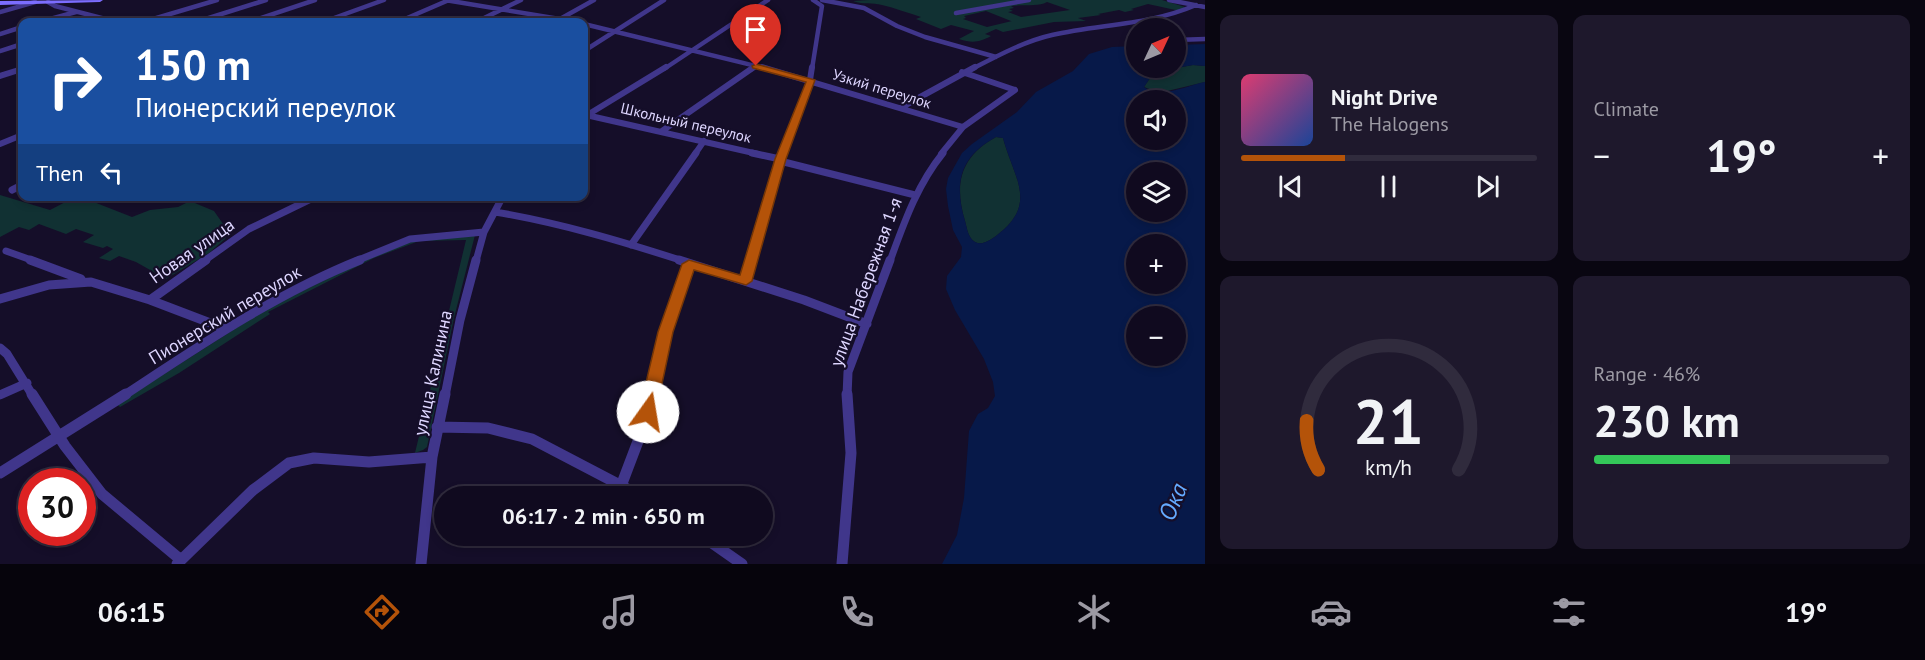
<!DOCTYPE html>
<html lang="en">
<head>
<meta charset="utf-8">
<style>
	body { margin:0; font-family:"PT Sans",sans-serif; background:#1e182c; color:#f1f3f6; height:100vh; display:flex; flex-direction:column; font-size:22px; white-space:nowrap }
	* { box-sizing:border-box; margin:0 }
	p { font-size:20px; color:#9c9aa4 }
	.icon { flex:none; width:33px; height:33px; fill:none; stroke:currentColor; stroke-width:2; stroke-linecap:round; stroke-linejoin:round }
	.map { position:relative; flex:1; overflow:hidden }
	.side { display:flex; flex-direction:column; gap:15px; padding:15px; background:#090611; width:720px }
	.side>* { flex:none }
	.guide { position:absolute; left:18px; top:18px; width:570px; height:183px; border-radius:12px; box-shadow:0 3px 9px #0003,0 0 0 2px #302b3d; background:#1a4fa0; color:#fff; overflow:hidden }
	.needle { width:39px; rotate:46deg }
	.buttons { position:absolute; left:1126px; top:18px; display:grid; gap:12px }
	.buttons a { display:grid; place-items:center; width:60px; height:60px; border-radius:50%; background:#100a1f; box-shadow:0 3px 9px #0003,0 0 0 2px #302b3d; font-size:30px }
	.speed { position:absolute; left:18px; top:468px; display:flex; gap:12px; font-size:30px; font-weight:700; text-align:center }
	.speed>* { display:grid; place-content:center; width:78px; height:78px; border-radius:50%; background:#100a1f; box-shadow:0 3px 9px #0003,0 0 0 2px #302b3d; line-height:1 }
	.speed .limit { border:9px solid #d22; background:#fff; color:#111 }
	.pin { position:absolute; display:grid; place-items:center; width:51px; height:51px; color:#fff; margin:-62px -26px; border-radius:50% 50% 50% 0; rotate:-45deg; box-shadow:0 0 6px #0007 }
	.pin .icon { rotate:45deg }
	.me { position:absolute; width:66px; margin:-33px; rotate:13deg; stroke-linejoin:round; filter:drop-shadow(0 0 4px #0008) }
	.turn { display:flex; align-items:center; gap:21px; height:126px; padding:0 18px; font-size:27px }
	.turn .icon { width:78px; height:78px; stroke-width:2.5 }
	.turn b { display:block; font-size:42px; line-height:51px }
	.then { display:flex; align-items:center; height:57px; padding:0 18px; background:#0003; gap:12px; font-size:22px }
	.big { font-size:45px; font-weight:700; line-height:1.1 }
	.side .widget { flex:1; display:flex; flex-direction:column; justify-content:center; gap:9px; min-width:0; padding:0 21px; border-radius:12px; background:#1e182c }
	.side .dial { align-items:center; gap:0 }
	.dial svg { height:156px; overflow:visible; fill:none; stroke:#302b3d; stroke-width:7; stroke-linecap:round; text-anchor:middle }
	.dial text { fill:#f1f3f6; stroke:none }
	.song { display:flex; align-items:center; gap:18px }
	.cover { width:72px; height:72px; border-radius:9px; background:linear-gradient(135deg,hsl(340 70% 55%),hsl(220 70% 35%)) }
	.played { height:6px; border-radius:3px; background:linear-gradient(90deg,#b45309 35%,#302b3d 35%) }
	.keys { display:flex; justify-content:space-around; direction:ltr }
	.heat { display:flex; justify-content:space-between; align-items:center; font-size:33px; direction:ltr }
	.charge { height:9px; border-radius:4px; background:linear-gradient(90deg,#34c759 46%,#302b3d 0) }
	.side .tiles { flex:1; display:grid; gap:15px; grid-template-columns:repeat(2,1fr) }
	.trip { position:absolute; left:434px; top:486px; width:339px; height:60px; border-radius:30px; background:#100a1f; box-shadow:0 3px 9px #0003,0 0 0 2px #302b3d; font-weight:700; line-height:60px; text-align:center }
	.tab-bar { display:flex; height:96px; justify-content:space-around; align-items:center; background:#06040c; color:#9c9aa4 }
	.tab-bar .icon { width:42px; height:42px }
	.tab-bar .selected { color:#b45309 }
	.tab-bar b { font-size:27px; color:#f1f3f6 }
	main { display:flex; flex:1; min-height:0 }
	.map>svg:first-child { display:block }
</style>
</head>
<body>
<main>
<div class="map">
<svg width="1205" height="564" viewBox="0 0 1205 564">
	<rect width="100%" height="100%" fill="#150e29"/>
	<path fill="#113133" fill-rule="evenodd" d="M869,0h293l23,7 -5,4 -32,-7 -17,5 3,1 -9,2 -6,-2 -21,4 3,1 -23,3 8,3 -32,1 -51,10 -7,-3 -11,5 6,2c-13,7 -19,7 -32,3l15,-8 -23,-6 -10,4 -25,-10 5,-2c-13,-4 -26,-9 -39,-12 -10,-3 -18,0 -29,-4zM1047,2l23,8 -49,7 -13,-5 5,-1 -4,-2 5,-1 -3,-2c16,-2 27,1 36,-4zM986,11l25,10h1l-25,6 -24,-8 3,-1 -2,-2z
		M1193,65l12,1v16l-46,11 -15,-6 10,-15z
		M996,137l7,1c11,41 36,66 -7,98 -6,4 -14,10 -21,6 -7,-4 -8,-14 -10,-21 -11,-37 -5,-64 31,-84z
		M0,195l50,15 25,-13h6l51,20 18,-7 28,-3 12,-6 24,10 14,20 -5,2 3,4 -1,2 -16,14 -43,26 -30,-17 -17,-6 -9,5 -11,-3 14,-9 -6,-3 -4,2 -20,-6 11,-7 -18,-6 -10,5 -27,-10 -10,6 -10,-3 -19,10z
		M475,235l-21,83 -27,129 -4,3 -8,3 51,-213 -47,1 -45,17 -106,54 2,2 -91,59 -59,34 -3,-3 149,-95 108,-53 45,-17z"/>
	<path fill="#071949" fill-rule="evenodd" d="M1205,44v22l-12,-1 -39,7 -10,15c15,13 44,-2 61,-5v482h-263l15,-29 7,-37 5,-67 9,-17 10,-6 7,-12 -2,-14 -9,-23 -29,-49 -9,-21 1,-13 14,-19 1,-10 -9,-17 -5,-24 -2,-17 2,-11 14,-25 10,-9 45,-32 19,-20 37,-21 16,-17 23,-7 25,-1v22h39v-23zM1137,100h39v40h-39zM996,137l7,1c11,41 36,66 -7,98 -6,4 -14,10 -21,6 -7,-4 -8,-14 -10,-21 -11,-37 -6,-64 31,-84zM1137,172h39v40h-39zM1137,244h39v40h-39zM1137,316h39v40h-39z"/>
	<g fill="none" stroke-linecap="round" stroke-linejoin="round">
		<path stroke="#40368b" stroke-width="4.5" d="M445,0l133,22
			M822,0l42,8 33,18 28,11 71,20
			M1169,0l36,7
			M48,2l7,4 62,16
			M0,12l35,-10
			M956,13l73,-13
			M560,19l34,-19
			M39,22l37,-10
			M143,22l74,-22
			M196,22l70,-22
			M249,22l66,-22
			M323,22l61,-22
			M398,22l51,-22
			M476,22l45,-22
			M584,24l184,45
			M0,34l22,-7
			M1176,40l29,-1
			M0,51l22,-7
			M584,51l80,-51
			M664,69l104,-69
			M752,69l4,-3
			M812,69l10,-63 -9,-6
			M972,69c25,-13 53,-28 80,-34 49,-11 98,-10 144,-30"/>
		<path stroke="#40368b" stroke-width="6" d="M762,67l201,60
			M962,72l53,18
			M0,76l22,-7
			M902,107l73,-40
			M586,115l172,39
			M584,117l82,-50
			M662,131l92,-64
			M0,144l22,-9
			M695,154l9,-13
			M782,154l28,-74 2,-13
			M941,154l22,-27 52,-37"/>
		<path stroke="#40368b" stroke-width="7" d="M752,153l28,6
			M780,161l135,34
			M12,190l10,-5
			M495,212c65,11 126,29 188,49
			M631,245l65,-92
			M6,251l28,10
			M204,261l45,-32 68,-33
			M356,261l54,-22 74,-7
			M476,261l8,-29 19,-36
			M751,261l31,-108
			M890,261c14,-38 27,-76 53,-108"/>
		<path stroke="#40368b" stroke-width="9" d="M30,260l51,19
			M679,260l125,40 63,24
			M745,281l6,-21
			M0,299l49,-14 42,-3 59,18 76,29
			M150,300l56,-40
			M0,348l7,6 26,42
			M0,395l27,-12
			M123,396c76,-50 152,-102 237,-136
			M445,396l15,-76 16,-60
			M650,396l16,-64 23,-68
			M847,396l1,-24 42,-112"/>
		<path stroke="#40368b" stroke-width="11" d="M32,394l33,52 37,48 79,66
			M437,427l51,1 44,11 109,57
			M0,473l126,-79
			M621,486l19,-50 10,-42
			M702,536l40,28
			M177,564l76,-74 36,-27 25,-5 55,4 63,-5
			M421,564l11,-107 13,-63
			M842,564l9,-111 -4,-59"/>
		<path fill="#7c6dff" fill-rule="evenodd" d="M103,0l-3,2 -100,3v-4z"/>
	</g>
	<path fill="#b45309" stroke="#753606" stroke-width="1.5" d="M756,64l59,16 -29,79 -34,122 -6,4 -52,-15 -21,62 -17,80 -2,4 -6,2 -6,-2 -3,-4 19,-80 24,-68 7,-4 51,15 35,-116 31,-77 -53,-14 -1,-2z"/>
	<g text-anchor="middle" stroke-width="4.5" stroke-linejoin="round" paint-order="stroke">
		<g font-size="15" fill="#ded6ff" stroke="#150e29">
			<text transform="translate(882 89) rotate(17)" y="5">Узкий переулок</text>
			<text transform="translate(686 123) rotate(13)" y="5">Школьный переулок</text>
		</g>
		<g font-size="18" fill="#ded6ff" stroke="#150e29">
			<text transform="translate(192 251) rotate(-35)" y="6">Новая улица</text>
			<text transform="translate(866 282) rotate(-70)" y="6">улица Набережная 1-я</text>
			<text transform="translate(225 315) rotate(-31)" y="6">Пионерский переулок</text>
			<text transform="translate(433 373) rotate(-78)" y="6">улица Калинина</text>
		</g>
		<g font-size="24" font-style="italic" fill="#64aaff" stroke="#150e29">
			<text transform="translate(1173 502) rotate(-68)" y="8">Ока</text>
		</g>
	</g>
</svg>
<div class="buttons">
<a><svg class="needle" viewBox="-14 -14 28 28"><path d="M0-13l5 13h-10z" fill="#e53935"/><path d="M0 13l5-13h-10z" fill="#9c9aa4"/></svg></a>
<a><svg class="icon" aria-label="sound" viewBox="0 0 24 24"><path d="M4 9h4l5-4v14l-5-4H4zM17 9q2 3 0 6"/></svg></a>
<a><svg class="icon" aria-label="layers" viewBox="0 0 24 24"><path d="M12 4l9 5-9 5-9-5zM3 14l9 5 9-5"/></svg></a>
<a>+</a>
<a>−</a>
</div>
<div class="speed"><div class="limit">30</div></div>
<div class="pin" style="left:756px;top:66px;background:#d93025"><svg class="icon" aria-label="arrive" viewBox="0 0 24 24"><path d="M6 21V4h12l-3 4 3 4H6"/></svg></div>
<svg class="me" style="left:648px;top:412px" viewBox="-20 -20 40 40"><circle r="19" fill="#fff"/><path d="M0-13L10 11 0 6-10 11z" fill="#b45309"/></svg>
<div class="trip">06:17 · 2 min · 650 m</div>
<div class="guide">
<div class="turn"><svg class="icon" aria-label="right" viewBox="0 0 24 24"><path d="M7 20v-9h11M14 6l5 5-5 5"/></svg><div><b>150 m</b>Пионерский переулок</div></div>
<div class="then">Then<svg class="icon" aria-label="left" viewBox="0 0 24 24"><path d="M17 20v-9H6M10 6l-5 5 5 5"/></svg></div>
</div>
</div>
<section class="side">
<div class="tiles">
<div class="widget">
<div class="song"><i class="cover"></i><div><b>Night Drive</b><p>The Halogens</p></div></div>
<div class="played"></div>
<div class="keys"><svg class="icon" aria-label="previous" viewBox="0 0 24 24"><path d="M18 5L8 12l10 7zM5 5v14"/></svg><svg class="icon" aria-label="pause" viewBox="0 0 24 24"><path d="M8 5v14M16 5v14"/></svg><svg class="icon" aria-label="next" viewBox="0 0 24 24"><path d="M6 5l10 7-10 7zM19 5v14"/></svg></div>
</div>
<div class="widget"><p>Climate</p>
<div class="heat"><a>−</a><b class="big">19°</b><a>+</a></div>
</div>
<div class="widget dial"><svg viewBox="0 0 100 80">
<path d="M14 69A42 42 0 1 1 86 69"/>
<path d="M14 69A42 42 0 0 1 8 44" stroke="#b45309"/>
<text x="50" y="56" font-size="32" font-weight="700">21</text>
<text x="50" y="72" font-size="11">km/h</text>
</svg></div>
<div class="widget"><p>Range · 46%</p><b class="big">230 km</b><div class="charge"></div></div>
</div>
</section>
</main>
<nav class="tab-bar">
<b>06:15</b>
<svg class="icon selected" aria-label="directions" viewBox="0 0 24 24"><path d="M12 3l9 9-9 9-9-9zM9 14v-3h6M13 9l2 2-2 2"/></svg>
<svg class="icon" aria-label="music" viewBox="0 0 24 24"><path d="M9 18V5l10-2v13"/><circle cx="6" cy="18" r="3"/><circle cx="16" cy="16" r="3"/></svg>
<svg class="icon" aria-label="phone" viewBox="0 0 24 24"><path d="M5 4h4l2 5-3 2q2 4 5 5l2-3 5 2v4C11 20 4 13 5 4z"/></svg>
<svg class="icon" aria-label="climate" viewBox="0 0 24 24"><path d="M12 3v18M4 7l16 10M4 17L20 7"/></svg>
<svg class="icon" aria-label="car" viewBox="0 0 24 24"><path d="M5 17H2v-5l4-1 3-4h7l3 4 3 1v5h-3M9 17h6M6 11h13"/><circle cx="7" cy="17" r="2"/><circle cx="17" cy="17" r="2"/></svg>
<svg class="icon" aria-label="filters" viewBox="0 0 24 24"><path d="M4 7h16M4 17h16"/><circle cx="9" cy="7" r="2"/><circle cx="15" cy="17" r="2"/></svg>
<b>19°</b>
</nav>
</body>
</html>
